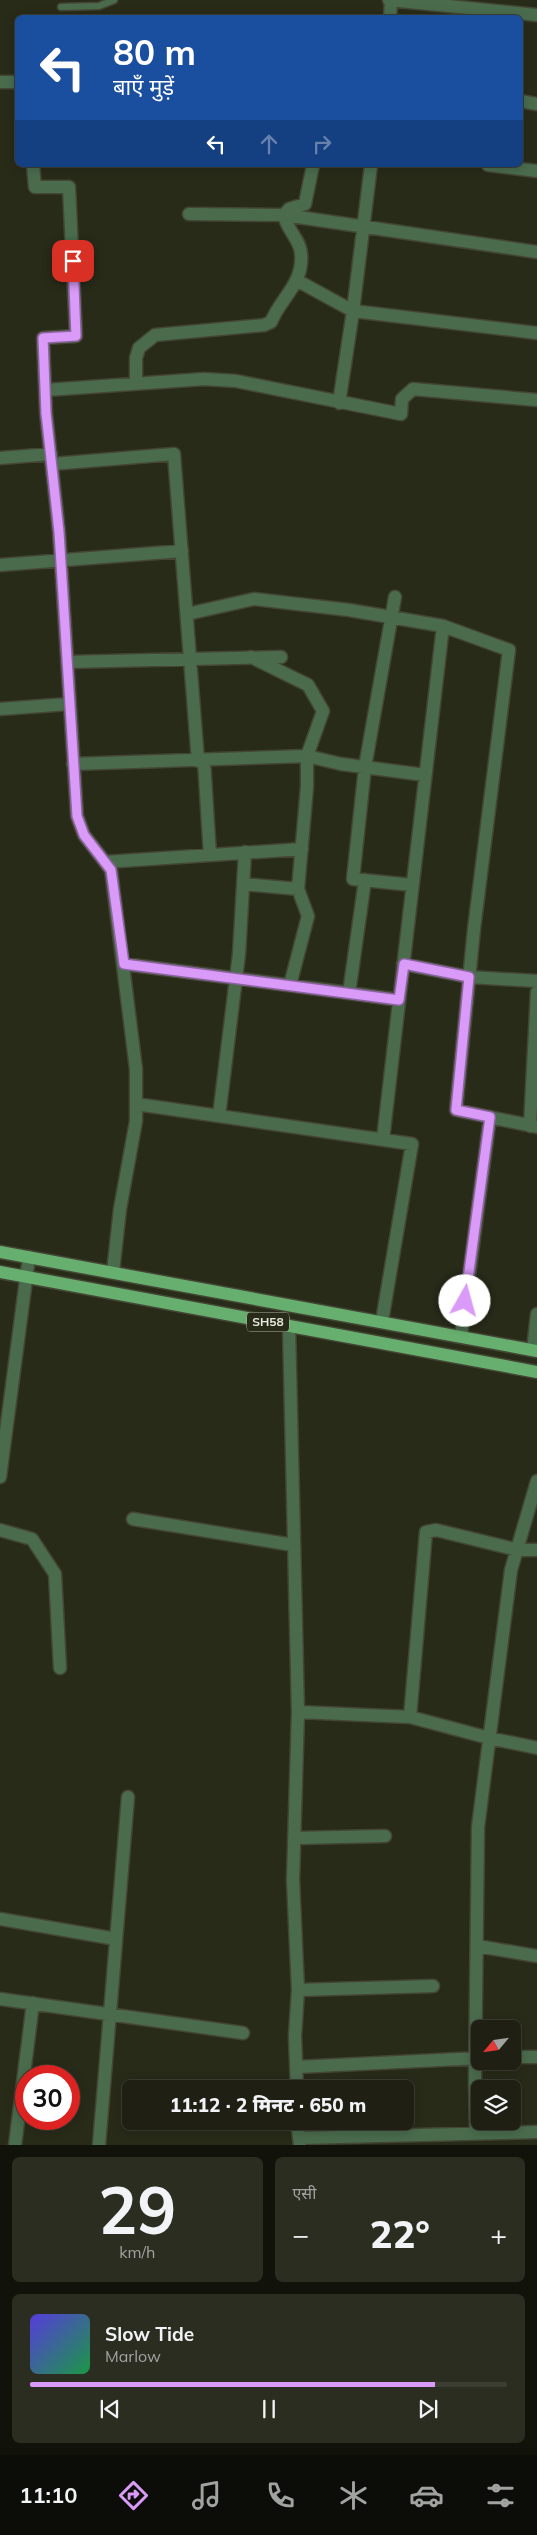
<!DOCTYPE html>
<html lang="hi">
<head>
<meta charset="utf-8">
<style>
	body { margin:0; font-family:Mulish,"Noto Sans Devanagari",sans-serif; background:#2c2d21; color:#f1f3f6; height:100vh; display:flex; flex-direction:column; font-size:19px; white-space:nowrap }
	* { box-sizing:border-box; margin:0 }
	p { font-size:16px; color:#a1a3a0 }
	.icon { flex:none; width:28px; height:28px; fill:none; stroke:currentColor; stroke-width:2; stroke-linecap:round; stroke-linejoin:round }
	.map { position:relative; height:2145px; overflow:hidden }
	.panel { display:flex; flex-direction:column; gap:12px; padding:12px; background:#11120a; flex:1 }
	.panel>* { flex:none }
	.guide { position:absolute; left:15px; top:15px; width:508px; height:152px; border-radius:8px; box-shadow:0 2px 12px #0003,0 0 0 1px #3c3e33; background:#1a4fa0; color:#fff; overflow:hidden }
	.needle { width:32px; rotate:241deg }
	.buttons { position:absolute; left:471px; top:2020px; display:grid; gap:10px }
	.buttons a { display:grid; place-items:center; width:50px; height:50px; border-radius:8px; background:#1f2013; box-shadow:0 2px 12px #0003,0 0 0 1px #3c3e33; font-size:25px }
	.speed { position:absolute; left:15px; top:2065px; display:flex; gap:10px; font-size:25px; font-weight:700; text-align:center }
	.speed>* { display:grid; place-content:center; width:65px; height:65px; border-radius:50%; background:#1f2013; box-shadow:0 2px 12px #0003,0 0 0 1px #3c3e33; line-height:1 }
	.speed .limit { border:8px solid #d22; background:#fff; color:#111 }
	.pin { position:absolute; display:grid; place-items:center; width:42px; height:42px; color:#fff; margin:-21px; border-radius:10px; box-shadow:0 2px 8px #0006 }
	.me { position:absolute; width:55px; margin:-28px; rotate:7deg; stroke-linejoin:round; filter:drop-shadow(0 0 4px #0008) }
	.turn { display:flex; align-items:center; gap:18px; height:105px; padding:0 15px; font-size:22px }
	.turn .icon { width:65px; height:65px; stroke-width:2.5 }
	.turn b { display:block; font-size:35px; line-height:42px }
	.lanes { display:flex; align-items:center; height:48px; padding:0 15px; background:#0003; justify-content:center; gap:25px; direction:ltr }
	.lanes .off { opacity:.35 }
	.big { font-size:38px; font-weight:800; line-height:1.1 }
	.panel .tile { flex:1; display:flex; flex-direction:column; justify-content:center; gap:8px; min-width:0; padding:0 18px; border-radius:8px; background:#2c2d21 }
	.panel .dial { align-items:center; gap:0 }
	.dial b { font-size:65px; line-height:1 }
	.song { display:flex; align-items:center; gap:15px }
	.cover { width:60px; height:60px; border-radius:8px; background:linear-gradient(135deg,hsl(250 70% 55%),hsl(140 70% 35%)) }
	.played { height:5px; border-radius:2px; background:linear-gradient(90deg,#d99af8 85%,#3c3e33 85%) }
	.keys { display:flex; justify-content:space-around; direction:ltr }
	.heat { display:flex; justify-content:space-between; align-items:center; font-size:28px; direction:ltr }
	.panel .tiles { flex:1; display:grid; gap:12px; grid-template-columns:1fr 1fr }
	.tile:last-child { grid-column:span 2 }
	.trip { position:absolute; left:122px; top:2080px; width:292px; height:50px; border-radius:8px; background:#1f2013; box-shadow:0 2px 12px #0003,0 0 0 1px #3c3e33; font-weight:800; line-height:50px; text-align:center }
	.tabs { display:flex; height:80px; justify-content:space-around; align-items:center; background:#0c0d08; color:#a1a3a0 }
	.tabs .icon { width:35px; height:35px }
	.tabs .active { color:#d99af8 }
	.tabs b { font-size:22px; color:#f1f3f6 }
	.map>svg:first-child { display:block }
</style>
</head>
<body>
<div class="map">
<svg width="537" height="2145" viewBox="0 0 537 2145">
	<rect width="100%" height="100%" fill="#292b19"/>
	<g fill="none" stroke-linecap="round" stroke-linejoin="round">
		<defs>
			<path id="service" d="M61,7l38,-1 15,-6"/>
			<path id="minor" d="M389,0l148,15
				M390,18l1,-18
				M0,82h18
				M520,101l17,3
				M33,165l2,22h34l7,149 -33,2 3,75 13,119 18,284 7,19 27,35 25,199v52l-16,88 -7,63
				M488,165l49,6
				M189,214l95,1 253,37
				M298,281l55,30 184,22
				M136,384v-26l3,-10 16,-13 109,-10 7,-3c10,-25 33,-38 30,-69 -1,-14 -15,-24 -17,-38l5,-6 16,-5 8,-39
				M46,390l158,-11 32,2 165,33 1,-15 11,-10 124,11
				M339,403l14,-92 18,-146
				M0,458l51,-4
				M52,464l122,-10 24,307
				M0,565l182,-14
				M395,597l-30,170 -12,112 59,6
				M187,614l67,-15 95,11 94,16 66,24 -35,279 -18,181 81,17
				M67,662l214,-5
				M0,709l69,-5
				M204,761l6,94
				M73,764l234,-8 34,8 84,11
				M105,862l197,-13
				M365,880l-16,113 50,7
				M243,884l55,5 9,-102v-31l16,-45 -15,-26 -57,-28
				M124,964l225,29
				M403,964l66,13 68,4
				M290,985l18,-69 -10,-27
				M136,1104l276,40 -30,177
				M219,1116l20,-162 6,-102
				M530,1126l7,-134
				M383,1139l60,-513
				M289,1326l9,386 -5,168 5,110 -3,46 2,53
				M461,1336l29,-219
				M533,1350l4,-36
				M0,1477l29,-220
				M133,1519l160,26
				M0,1530l32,9 23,35 5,94
				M298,1712l112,5 79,21 48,10
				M410,1717l16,-185 10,-2 82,20h19
				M296,1838l89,-2
				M0,1919l116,20
				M477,1946l60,10
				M298,1990l135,-4
				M0,1999l243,34
				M512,2057h25
				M297,2067l183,-9
				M297,2121l3,24
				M476,2133l-1,-53 3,-253 33,-257 26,-89
				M301,2138l236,-6
				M15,2145l18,-142
				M99,2145l29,-348"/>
			<path id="primary" d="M0,1252l537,99
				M0,1272l537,100"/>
		</defs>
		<use href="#service" stroke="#444635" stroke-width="9"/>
		<use href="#minor" stroke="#444635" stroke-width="15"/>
		<use href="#primary" stroke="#444635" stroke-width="15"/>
		<use href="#service" stroke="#4a6c4d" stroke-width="6"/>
		<use href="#minor" stroke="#4a6c4d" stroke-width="12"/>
		<use href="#primary" stroke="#67af6e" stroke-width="12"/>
	</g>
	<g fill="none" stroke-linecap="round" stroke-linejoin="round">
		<defs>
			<path id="route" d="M73,261l3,75 -33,2 3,75 13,119 18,284 7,19 27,35 13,94 275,36 5,-36 65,13 -13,133 34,7 -25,184"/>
		</defs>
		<use href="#route" stroke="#8d64a1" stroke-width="12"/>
		<use href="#route" stroke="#d99af8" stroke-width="9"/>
	</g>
	<g text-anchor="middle" stroke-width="5" stroke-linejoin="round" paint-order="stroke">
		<rect fill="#292b19" stroke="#afb1a3" stroke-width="1" x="247" y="1312.5" width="42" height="19" rx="4"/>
		<g font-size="12" font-weight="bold" fill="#e8eade">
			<text x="268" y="1326">SH58</text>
		</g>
	</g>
</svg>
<div class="buttons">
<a><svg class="needle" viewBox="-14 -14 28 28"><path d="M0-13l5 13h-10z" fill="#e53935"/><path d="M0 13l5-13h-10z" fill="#a1a3a0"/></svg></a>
<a><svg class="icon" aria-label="layers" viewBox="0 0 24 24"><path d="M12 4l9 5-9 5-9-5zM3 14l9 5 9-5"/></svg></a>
</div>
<div class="speed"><div class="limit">30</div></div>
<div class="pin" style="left:73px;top:261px;background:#d93025"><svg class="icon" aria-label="arrive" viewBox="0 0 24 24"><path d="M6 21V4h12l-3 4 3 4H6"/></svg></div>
<svg class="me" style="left:465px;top:1301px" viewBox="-20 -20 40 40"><circle r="19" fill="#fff"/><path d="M0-13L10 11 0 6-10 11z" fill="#d99af8"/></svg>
<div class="trip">11:12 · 2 मिनट · 650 m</div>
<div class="guide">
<div class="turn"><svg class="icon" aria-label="left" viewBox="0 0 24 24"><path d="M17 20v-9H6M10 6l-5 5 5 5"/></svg><div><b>80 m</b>बाएँ मुड़ें</div></div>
<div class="lanes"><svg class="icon" aria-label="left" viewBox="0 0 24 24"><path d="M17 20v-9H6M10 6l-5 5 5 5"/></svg><svg class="icon off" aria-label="ahead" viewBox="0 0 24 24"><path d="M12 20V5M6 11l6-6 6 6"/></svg><svg class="icon off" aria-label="right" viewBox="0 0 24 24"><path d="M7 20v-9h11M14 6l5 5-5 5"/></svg></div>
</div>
</div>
<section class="panel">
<div class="tiles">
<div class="tile dial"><b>29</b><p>km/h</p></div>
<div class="tile"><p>एसी</p>
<div class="heat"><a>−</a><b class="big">22°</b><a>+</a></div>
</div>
<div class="tile">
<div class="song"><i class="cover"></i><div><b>Slow Tide</b><p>Marlow</p></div></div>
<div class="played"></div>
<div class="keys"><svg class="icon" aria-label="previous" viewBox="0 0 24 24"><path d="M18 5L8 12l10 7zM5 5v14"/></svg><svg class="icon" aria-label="pause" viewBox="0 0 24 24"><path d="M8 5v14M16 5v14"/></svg><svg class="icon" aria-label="next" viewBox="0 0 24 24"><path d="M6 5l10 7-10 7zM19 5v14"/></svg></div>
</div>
</div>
</section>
<nav class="tabs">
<b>11:10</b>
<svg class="icon active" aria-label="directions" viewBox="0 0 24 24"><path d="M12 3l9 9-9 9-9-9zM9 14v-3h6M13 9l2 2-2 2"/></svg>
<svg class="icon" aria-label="music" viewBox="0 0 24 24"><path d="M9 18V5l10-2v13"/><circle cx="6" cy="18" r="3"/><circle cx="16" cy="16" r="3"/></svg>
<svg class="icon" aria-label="phone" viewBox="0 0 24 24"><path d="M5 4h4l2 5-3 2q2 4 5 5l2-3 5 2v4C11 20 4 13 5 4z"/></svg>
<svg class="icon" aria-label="climate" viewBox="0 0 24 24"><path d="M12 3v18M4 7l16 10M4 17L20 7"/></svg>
<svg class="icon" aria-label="car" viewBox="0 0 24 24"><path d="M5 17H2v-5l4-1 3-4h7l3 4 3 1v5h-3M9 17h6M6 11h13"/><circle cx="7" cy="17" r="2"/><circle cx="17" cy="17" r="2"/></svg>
<svg class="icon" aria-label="filters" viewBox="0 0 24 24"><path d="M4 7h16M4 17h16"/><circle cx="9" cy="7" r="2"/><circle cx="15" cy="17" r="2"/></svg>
</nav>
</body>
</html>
